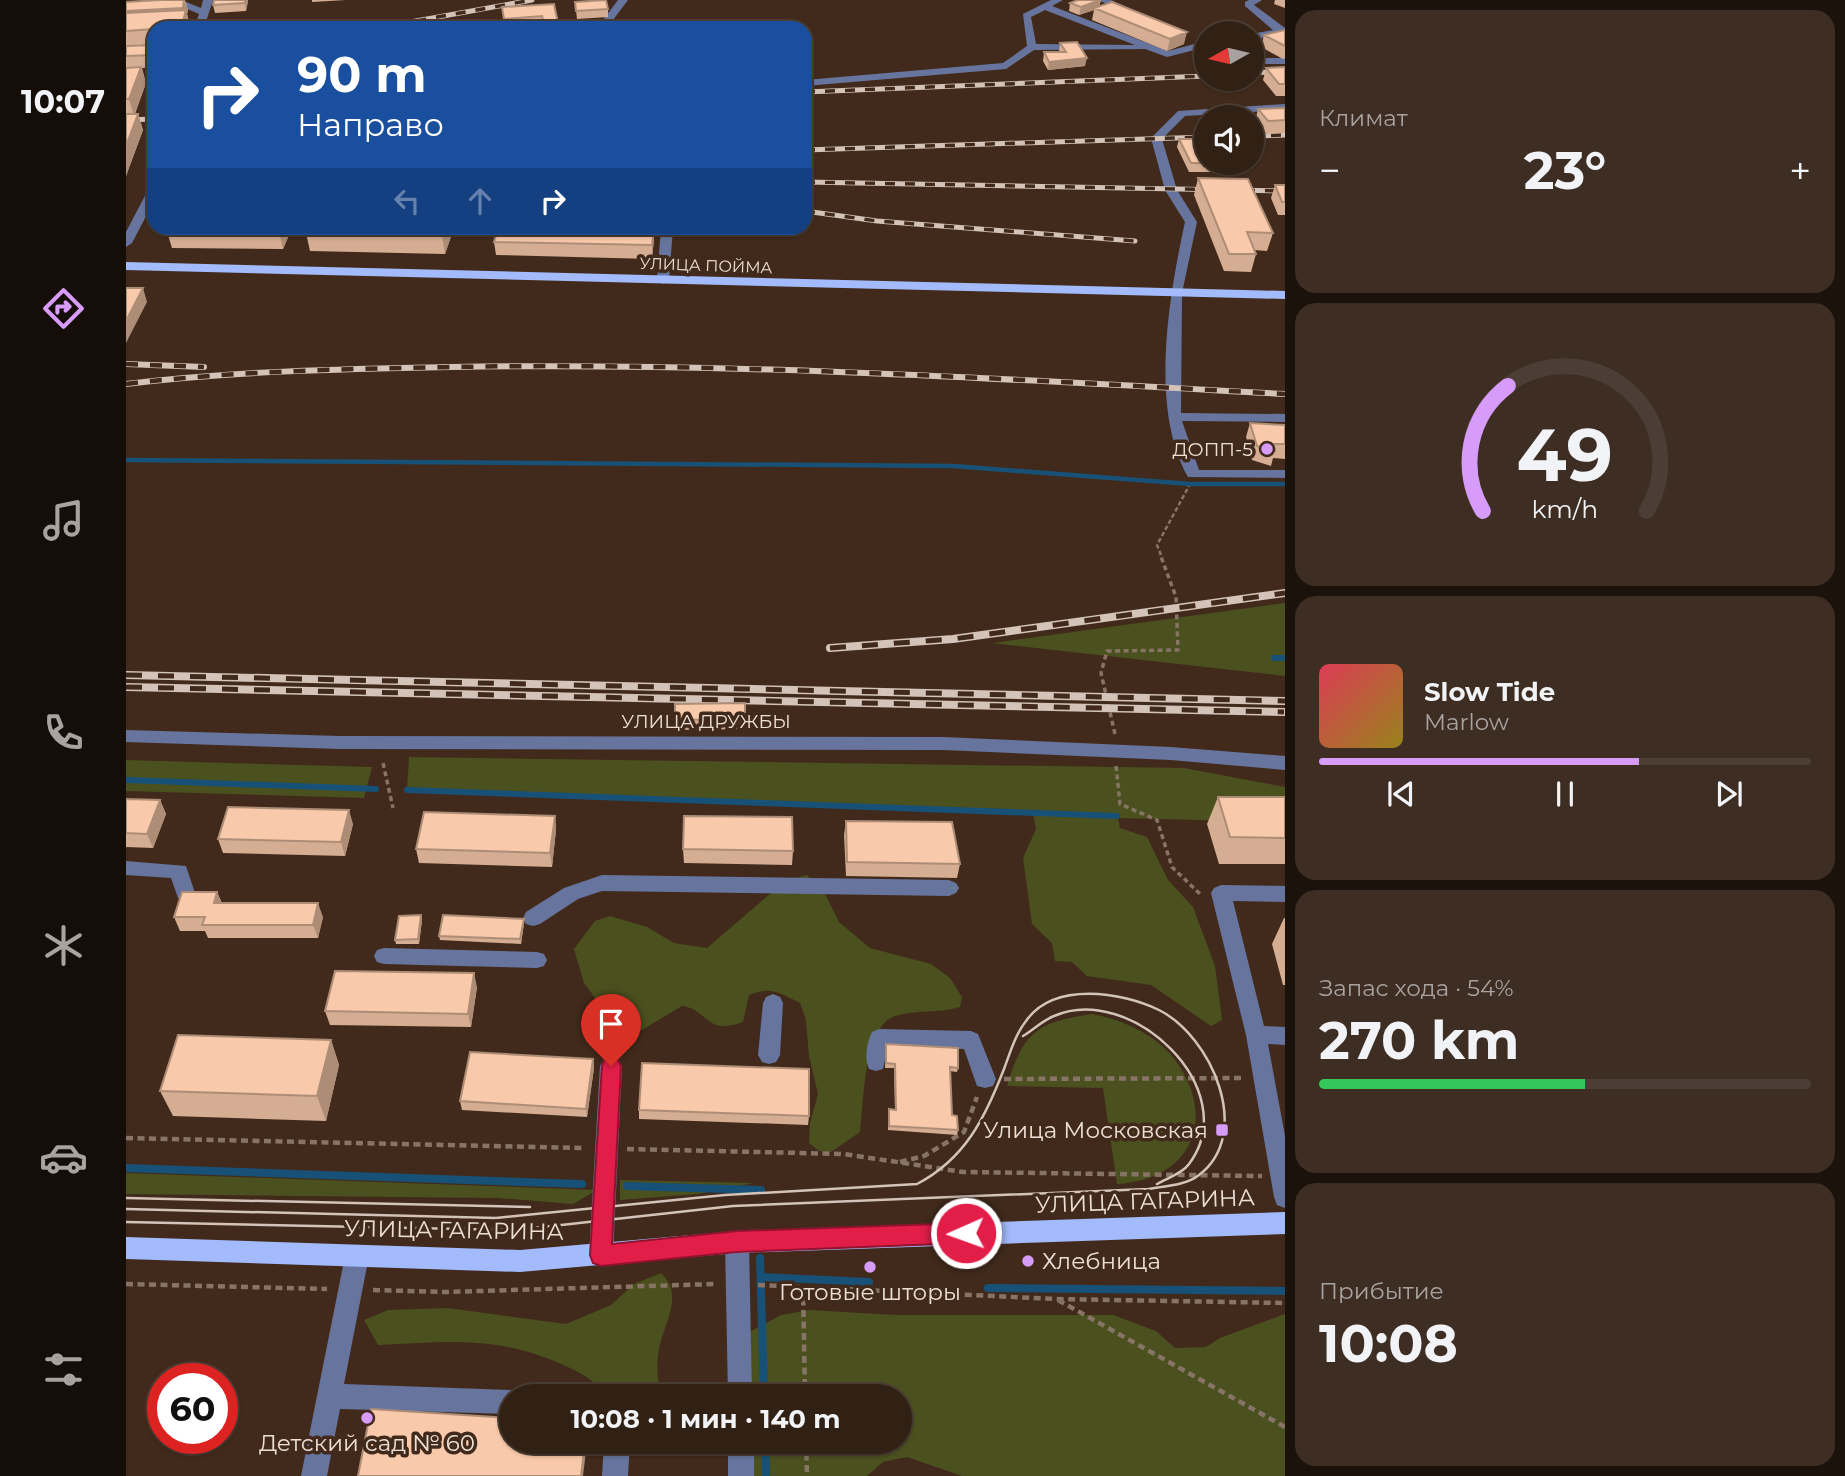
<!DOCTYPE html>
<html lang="ru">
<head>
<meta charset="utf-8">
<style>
	body { margin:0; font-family:Montserrat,sans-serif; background:#3d2d22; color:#f1f3f6; height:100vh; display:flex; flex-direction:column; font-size:26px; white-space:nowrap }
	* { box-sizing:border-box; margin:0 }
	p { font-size:23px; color:#a8a3a0 }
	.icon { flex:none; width:38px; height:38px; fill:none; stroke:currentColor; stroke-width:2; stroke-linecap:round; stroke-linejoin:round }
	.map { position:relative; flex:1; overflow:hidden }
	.drawer { display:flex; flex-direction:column; gap:10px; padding:10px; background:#1b120b; width:560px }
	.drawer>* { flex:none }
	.hud { position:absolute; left:21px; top:21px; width:665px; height:214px; border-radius:21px; box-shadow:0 2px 5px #0004,0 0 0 2px #4c3e34; background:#1a4fa0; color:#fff; overflow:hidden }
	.needle { width:46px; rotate:262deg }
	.buttons { position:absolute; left:1068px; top:21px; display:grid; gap:14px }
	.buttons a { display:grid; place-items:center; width:70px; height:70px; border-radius:50%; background:#312014; box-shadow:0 2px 5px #0004,0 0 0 2px #4c3e34; font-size:35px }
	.speed { position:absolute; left:21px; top:1363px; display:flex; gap:14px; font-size:35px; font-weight:700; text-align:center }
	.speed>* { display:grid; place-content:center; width:91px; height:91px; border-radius:50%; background:#312014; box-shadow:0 2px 5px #0004,0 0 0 2px #4c3e34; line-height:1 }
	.speed .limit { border:10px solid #d22; background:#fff; color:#111 }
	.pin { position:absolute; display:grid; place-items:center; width:60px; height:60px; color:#fff; margin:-72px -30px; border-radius:50% 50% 50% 0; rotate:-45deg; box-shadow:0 0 7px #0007 }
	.pin .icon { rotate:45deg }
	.me { position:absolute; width:77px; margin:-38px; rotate:268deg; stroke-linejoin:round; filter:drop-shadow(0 0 5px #0008) }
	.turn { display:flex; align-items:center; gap:24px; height:147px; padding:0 35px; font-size:32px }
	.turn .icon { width:91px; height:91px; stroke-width:2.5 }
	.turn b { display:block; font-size:49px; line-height:60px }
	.lanes { display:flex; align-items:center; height:66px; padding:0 35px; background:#0003; justify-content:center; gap:35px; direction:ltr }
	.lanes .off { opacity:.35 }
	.big { font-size:52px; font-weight:700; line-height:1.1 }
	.drawer .tile { flex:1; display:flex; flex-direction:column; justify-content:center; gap:10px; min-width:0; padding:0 24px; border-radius:21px; background:#3d2d22 }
	.drawer .dial { align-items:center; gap:0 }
	.dial svg { height:182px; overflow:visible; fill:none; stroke:#4c3e34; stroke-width:7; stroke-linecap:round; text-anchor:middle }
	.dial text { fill:#f1f3f6; stroke:none }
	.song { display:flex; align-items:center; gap:21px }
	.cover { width:84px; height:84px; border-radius:10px; background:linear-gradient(135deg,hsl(350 70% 55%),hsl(50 70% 35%)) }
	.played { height:7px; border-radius:4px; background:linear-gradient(90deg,#d79bf9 65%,#4c3e34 65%) }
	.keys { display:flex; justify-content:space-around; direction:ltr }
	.heat { display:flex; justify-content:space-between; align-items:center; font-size:38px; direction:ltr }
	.charge { height:10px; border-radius:5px; background:linear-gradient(90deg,#34c759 54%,#4c3e34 0) }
	.trip { position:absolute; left:373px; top:1384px; width:413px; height:70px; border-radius:35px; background:#312014; box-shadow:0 2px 5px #0004,0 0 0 2px #4c3e34; font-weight:700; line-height:70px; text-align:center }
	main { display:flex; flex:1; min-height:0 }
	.menu { display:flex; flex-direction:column; width:126px; justify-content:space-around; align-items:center; background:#140d08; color:#a8a3a0 }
	.menu .icon { width:49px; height:49px }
	.menu .active { color:#d79bf9 }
	.menu b { font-size:32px; color:#f1f3f6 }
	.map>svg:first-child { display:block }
</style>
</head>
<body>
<main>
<nav class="menu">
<b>10:07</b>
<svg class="icon active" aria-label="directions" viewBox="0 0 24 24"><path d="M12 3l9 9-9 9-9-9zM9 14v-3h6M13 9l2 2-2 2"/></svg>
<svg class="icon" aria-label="music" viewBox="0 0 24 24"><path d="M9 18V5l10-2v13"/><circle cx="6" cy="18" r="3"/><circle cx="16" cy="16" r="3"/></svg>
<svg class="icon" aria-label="phone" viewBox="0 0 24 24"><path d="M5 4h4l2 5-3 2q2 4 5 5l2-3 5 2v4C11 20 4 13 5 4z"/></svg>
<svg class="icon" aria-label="climate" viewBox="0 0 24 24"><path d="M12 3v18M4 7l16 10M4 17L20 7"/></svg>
<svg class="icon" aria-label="car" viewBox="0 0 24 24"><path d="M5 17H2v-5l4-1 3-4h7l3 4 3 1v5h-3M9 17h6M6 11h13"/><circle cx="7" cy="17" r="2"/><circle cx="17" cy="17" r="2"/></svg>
<svg class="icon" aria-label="filters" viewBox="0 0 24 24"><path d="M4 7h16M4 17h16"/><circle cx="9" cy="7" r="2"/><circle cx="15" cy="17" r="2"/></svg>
</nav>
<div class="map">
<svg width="1159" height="1476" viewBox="0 0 1159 1476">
	<rect width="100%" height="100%" fill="#412a1b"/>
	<path fill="#4a501e" d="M1159,603v73l-293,-33z
		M283,757l775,11 101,19v35l-167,-4 2,10 27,9 21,43 25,27 22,59 7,54 -11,6 -60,-41 -64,-9 -15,-14 -17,-1 -3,-18 -20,-19 -9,-66 13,-29 -3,-16 -626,-23z
		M0,760l246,7 -8,31 -238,-7z
		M681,875l19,21 13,26 31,26 61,16 19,14 12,19 -2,10c-22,7 -43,2 -65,9 -32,10 -31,87 -35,116l-29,20 -12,-1 -10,-8 1,-20 8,-29 -9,-38 -3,-36 -6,-17c-20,-10 -30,-17 -51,-8l-6,27c-38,14 -35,-13 -61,-16l-42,25 -29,-11 -27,-37 -10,-34 21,-28 15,-5 37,11 27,16 33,5 78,-67z
		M966,1014c28,5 61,19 80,42 47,59 22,124 -55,128l-14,-96 -96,-2c16,-54 30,-64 85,-72z
		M0,1173l471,17 -24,14 -76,-6 -371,-4z
		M494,1180l134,3 -56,11 -78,6z
		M535,1273c26,24 -1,54 -3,84 -2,13 1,27 2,39h-54c-13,-18 -27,-24 -47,-33 -66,-28 -112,-21 -181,-18l-14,-25 24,-10 60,-2 118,16 45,-19 23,-21z
		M683,1310l87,5h217l43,16 19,17 31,-1 14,-9 65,-24v162h-323l-55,-19 -24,5 -16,14h-116v-34h149v-46h-149v-65l30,-16z"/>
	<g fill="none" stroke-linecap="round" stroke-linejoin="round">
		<path stroke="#175177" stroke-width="4.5" d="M0,460l827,6 237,18h95"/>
		<path stroke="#175177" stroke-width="6" d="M1148,658h11
			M0,780l250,9
			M281,790l710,26"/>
		<path stroke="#175177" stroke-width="8" d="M0,1168l456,16
			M501,1186l134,4
			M634,1258l4,138
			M635,1277l108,5
			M862,1288l297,3
			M639,1442l1,34"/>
		<path stroke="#877467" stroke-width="2.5" stroke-dasharray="4.5 2.5" stroke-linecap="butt" d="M1035,555l-4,-10 32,-59"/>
		<path stroke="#877467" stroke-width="3.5" stroke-dasharray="5 3.5" stroke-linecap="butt" d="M989,734l-14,-61 6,-22 71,-1 -2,-53 -16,-43
			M257,763l10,45
			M990,766l4,38 37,16 15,47 28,27"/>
		<path stroke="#877467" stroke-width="4.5" stroke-dasharray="7 4.5" stroke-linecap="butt" d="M878,1079l241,-1
			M0,1138l458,10
			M501,1149l217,5 119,18 299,4
			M774,1162l24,-6 40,-24 13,-35
			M0,1284l201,5
			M632,1285l298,14 229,4
			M677,1287l2,109
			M247,1290l73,2 269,-8
			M932,1300l227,127
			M680,1442l1,34"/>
		<path fill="#67759e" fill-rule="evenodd" d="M77,0h10l-9,28h-10l5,-14 -14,-6 -59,3v-6l60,-3 15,6z
			M492,0h10l-21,28h-10z
			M925,0h12l-11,6 116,45 38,-10v6l-39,10 -22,-8 -111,1 -28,19 -201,17v-6l198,-17 24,-17 -4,-32zM919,10l90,35 -99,-1 -5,-27z
			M972,0h13l26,12 -8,2z
			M1123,0h13l-8,5 31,23v6l-34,6v-6l22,-4 -28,-24v-4z
			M1125,58h34v6h-34z
			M1159,104v6l-100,6 -23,23 15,51 20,32 -15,71 -1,120 104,1v8l-103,-1 17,49h86v8l-97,-1c-39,-69 -19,-181 -3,-255l-20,-32 -14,-52 27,-27z
			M28,187v14l-22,42 -6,4v-15l22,-42z
			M535,228h12l-4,52 -6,4 -6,-4z
			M0,730l214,6 603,1 228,10 114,9v14l-114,-10 -228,-10 -603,-1 -214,-7z
			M0,861l60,5 9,27 -3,5 -7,3 -7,-3 -7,-20 -45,-3z
			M476,875l347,5 7,3 3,5 -3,5 -7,3 -347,-5 -24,8 -38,25 -7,2 -7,-2 -3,-6 3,-6 38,-24z
			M1095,885l64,1v16l-52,-1 31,125 21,1v18l-17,-1 17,92v72l-8,-3 -3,-8 -28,-162 -35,-142 3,-5z
			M258,948l153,4 7,2 3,6 -3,6 -7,2 -153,-4 -7,-2 -3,-6 3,-6z
			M647,994l7,3 3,6 -3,52 -4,7 -7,2 -7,-2 -4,-7 5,-52 3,-6z
			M753,1029l92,2 7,3 18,45 -3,7 -8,2 -8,-2 -13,-37 -76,-2 -5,22 -7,2 -7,-2c-5,-11 -2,-27 3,-37z
			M485,1057l7,2 4,7 -9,189 -4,8 -8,3 -8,-3 -4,-8 11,-189 4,-7z
			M611,1231l8,3 4,8 3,154h-24l-3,-154 4,-8z
			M231,1245l8,3 4,8 -25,128 167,6 10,6h-10v18l-171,-5 -13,67h-26l44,-220 4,-8z
			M478,1442h26l-2,34h-26z
			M602,1442h26v34h-26z"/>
		<path fill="#a3bbfd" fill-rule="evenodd" d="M0,262l1159,29v8l-1159,-29z
			M1159,1212v22l-548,19 -217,19 -394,-13v-22l394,13 217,-19z"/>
		<path stroke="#d3c3b8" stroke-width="2.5" d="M897,1036c10,-6 20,-16 31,-20 76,-34 191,73 135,148 -7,10 -22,14 -32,20
			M0,1198l404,9
			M0,1209l370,9 229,-23 192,-11c48,-25 68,-66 87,-115 6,-16 11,-34 22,-48 28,-40 96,-29 133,-11 52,26 95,123 40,165 -14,11 -35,11 -51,14l-415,17 -217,24 -390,-8"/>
		<defs>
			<path id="rail-far2" d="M251,28l155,-28
				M1125,73l34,-2
				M679,92l401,-16
				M0,120l28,-1
				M1125,136l34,-1
				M679,150l401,-13
				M679,182l480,9
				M679,211l72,10 258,20"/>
			<path id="rail-far1" d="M0,364l78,3
				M0,384c108,-13 217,-15 326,-17 278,-5 555,12 833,27"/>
			<path id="rail" d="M704,648l123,-9 332,-46
				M0,675l1159,26
				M0,687l1158,25"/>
		</defs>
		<use href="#rail-far2" stroke="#d3c3b8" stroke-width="5"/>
		<use href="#rail-far1" stroke="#d3c3b8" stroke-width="6"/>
		<use href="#rail" stroke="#d3c3b8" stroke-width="8"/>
		<use href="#rail-far2" stroke="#412a1b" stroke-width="3.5" stroke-dasharray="10" stroke-linecap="butt"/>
		<use href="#rail-far1" stroke="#412a1b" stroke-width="4.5" stroke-dasharray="12" stroke-linecap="butt"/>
		<use href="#rail" stroke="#412a1b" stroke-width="5" stroke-dasharray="16" stroke-linecap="butt"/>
	</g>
	<path fill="#d5ad92" d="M59,0l3,10 -1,4 3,11 -1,3h-35v39l-12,1 4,15 -11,31h3l5,16 -17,46v-174z
		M88,0h34l-2,11 -31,2 -2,-8z
		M186,0h34l-34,2z
		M975,0l-2,6 85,38 -17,7 -75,-31 2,-10 -15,5 -10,-4 1,-8z
		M1149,0h10v8l-11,-4z
		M449,2l33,7v8l-31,2z
		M428,4l5,24h-54l-3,-21z
		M1159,30v28l-2,1 -22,-12 3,-12z
		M934,43l25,23 -37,4 -5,-9 1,-9h15v-1z
		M679,56l5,10 -1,8 -4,1z
		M1159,67v29h-9l-13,-16 3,-12z
		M1159,108v25l-21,1 -9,-12 3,-13z
		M1053,139l43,24 -2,9h-31l-12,-25z
		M1072,178l75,55 -6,18 -13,-1 2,4 -5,18 -27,-1 -30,-76z
		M1149,185h10v30h-7l-7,-17z
		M46,228h120l-9,21 -111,-1 -4,-13z
		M328,228l-9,26 -135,-3 -4,-18z
		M367,228h46v2l97,2 19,-4 -3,31 -156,-4 -2,-13 3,-9h-3z
		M1124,423l35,2v34l-12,-1 -2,8 -19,-6 -6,-23z
		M549,704l70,15v10l-70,1z
		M1092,797h67v67h-66l-12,-40z
		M0,799l34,1 6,14 -13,34 -27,-1z
		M429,816l1,14 -4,37 -133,-4 -3,-14z
		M720,821l114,43 -3,14 -111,-2 -2,-41z
		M227,824l-8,32 -122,-3 -5,-14z
		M557,849l110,2 -1,14 -108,-2z
		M91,892l5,11 101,14 -5,21h-110l-3,-7h-25l-6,-14z
		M295,915l1,5 -3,24h-23l-1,-4z
		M1158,918h1v67h-2l-11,-41z
		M398,923l-3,21 -81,-4 -1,-4z
		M351,987l-6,40 -141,-2 -5,-14z
		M205,1040l8,25 -13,56 -153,-5 -13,-25z
		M760,1044l72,24 -1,4 -7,-1 2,44 6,15 -1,5 -69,-5 1,-21 6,1 -1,-42h-9z
		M467,1059l1,9 -7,49 -125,-7 -2,-9z
		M513,1110l170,6 -1,9 -169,-6z"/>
	<path fill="#ae8d77" d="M58,0l4,10 -1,4 3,11 -1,3h-8l3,-13 -1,-7z
		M119,0h3v2l-2,9 -1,-8z
		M975,0l-2,8h-5v2l-15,5 2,-8z
		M1061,32l-3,12 -17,7 3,-12z
		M961,58l-2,8 -37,4 1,-8z
		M15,67l5,16 -12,33 -5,-17z
		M12,114l5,16 -17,46v-30z
		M158,228h8l-9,21 -3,-13z
		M319,228h9l-9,26 -3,-18z
		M528,228h1l-3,31v-14z
		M17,288l4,14 -21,41v-22z
		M34,800l6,14 -13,34 -6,-14z
		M223,810l4,14 -8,32 -4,-14z
		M429,816l1,14 -4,37 -2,-14z
		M91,892l6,14 -9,-3z
		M192,903l5,14 -5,21 -5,-13z
		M295,915l1,5 -3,24 -1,-5z
		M398,919v4l-3,21 -1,-5z
		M348,973l3,14 -6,40 -3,-13z
		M205,1040l8,25 -13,56 -9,-25z
		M467,1059l1,9 -7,49 -1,-8z
		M459,1442h2l-4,34h-2z"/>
	<path fill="#f8c9aa" stroke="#ae8d77" stroke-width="2" d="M34,0h24l-1,8 -57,3v-9z
		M88,0h31v3l-32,2z
		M480,0l2,9 -32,2 -1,-9z
		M952,0h22l-19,7 -11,-4z
		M986,2l75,30 -17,7 -76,-31z
		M428,4l5,24h-14l-3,-12 -38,3 -2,-12z
		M60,10l-5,18h-27v1l-28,2v-18z
		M1159,30v16l-21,-11z
		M951,42l10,16 -38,4 -5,-10h22l-6,-9z
		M28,45v10l-28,1v-10z
		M679,56h1l4,10h-5z
		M15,67l-12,32h-3v-31z
		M1159,67v17h-6l-13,-16z
		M1159,108v12l-17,1 -10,-12z
		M0,114h12l-12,32z
		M1053,139h27v24h16h-31z
		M1072,178l50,1 25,54 -26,-1 9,22h-27z
		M1149,185h10v17h-3z
		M46,228h112l-4,8 -112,-1z
		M182,228h137l-3,8 -136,-3z
		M511,228h17l-2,17 -158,-3 4,-13 138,3z
		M0,288h17l-17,33z
		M1124,423l35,2v19h-12l2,7 -18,-5z
		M619,703v16l-70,1v-16z
		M1092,797h67v41l-55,-1z
		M0,799l34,1 -13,34 -21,-1z
		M102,807l121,3 -8,32 -123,-3z
		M298,812l131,4 -5,37 -134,-4z
		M558,816l108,1 1,34 -110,-2z
		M720,821l106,1 8,42 -113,-2z
		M56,892h35l-3,11h104l-5,22h-111l3,-8h-31z
		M295,915l-3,24 -23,1 4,-24z
		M317,915l81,4 -4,20 -81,-3z
		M209,971l139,2 -6,41 -143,-3z
		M52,1035l153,5 -14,56 -157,-5z
		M760,1044l72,4v20l-8,-1 2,48 5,1 1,14 -69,-4v-17l7,1 -1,-46 -9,-1z
		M344,1052l123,7 -7,50 -126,-8z
		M516,1063l167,6v47l-170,-6z
		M245,1409l140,9v24h74l-4,34h-223z"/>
	<path fill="#e11d48" stroke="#92132f" stroke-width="2" d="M485,1057l7,3 3,6 -9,178 125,-13 229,-8 8,3 3,7 -3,7 -8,3 -229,9 -136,14 -8,-3 -3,-8 12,-189 2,-6z"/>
	<g fill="#d79bf9" stroke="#412a1b" stroke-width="2.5">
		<circle cx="1141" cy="449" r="7"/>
		<rect x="1089" y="1123" width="14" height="14" rx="3.5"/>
		<circle cx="902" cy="1261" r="7"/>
		<circle cx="744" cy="1267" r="7"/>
		<circle cx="241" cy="1418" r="7"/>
	</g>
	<g text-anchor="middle" stroke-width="7" stroke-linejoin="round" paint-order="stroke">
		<g font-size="16" fill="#edded4" stroke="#412a1b">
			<text transform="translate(580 265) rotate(2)" y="6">УЛИЦА ПОЙМА</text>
		</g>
		<g font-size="19" fill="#edded4" stroke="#412a1b" text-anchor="end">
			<text x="1127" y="456">ДОПП-5</text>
		</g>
		<g font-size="19" fill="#edded4" stroke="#412a1b">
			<text x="580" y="728">УЛИЦА ДРУЖБЫ</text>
		</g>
		<g font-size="23" fill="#edded4" stroke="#412a1b">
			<text x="1082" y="1138" text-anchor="end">Улица Московская</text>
			<text x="916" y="1269" text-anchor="start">Хлебница</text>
			<text x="744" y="1300">Готовые шторы</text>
			<text x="241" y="1451">Детский сад № 60</text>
		</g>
		<g font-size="23" fill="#edded4" stroke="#412a1b">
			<text transform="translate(1019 1201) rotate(-2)" y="8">УЛИЦА ГАГАРИНА</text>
			<text transform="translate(328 1230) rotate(1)" y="8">УЛИЦА ГАГАРИНА</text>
		</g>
	</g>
</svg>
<div class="buttons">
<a><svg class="needle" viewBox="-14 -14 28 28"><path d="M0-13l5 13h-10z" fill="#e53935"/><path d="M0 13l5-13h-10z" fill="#a8a3a0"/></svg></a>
<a><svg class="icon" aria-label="sound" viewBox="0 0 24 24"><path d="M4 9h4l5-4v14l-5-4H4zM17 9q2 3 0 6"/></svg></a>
</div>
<div class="speed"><div class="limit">60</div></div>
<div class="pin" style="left:485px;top:1066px;background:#d93025"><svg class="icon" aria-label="arrive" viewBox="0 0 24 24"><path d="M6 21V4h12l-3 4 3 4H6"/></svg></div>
<svg class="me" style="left:840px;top:1233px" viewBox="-20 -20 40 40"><circle r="17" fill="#e11d48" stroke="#fff" stroke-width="3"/><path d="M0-11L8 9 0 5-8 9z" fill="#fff"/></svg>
<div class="trip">10:08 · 1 мин · 140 m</div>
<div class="hud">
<div class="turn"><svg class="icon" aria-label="right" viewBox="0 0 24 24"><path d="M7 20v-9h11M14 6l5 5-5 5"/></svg><div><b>90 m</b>Направо</div></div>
<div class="lanes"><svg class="icon off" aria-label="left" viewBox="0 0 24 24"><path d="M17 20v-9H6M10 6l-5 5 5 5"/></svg><svg class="icon off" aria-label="ahead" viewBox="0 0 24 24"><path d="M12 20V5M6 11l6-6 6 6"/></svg><svg class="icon" aria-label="right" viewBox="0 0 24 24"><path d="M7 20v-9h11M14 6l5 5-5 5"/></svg></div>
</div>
</div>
<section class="drawer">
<div class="tile"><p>Климат</p>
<div class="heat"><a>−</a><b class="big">23°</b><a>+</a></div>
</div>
<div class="tile dial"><svg viewBox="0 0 100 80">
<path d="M14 69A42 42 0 1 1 86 69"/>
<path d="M14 69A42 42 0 0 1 25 14" stroke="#d79bf9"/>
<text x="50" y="56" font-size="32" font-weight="700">49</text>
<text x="50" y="72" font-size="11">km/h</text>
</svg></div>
<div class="tile">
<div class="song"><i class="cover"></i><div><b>Slow Tide</b><p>Marlow</p></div></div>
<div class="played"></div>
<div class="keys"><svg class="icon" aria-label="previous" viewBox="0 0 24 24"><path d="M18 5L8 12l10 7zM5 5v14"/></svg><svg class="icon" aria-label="pause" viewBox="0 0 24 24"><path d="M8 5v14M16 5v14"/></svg><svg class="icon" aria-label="next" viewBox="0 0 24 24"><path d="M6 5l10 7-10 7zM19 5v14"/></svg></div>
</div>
<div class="tile"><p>Запас хода · 54%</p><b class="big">270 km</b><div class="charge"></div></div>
<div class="tile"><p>Прибытие</p><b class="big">10:08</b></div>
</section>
</main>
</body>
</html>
